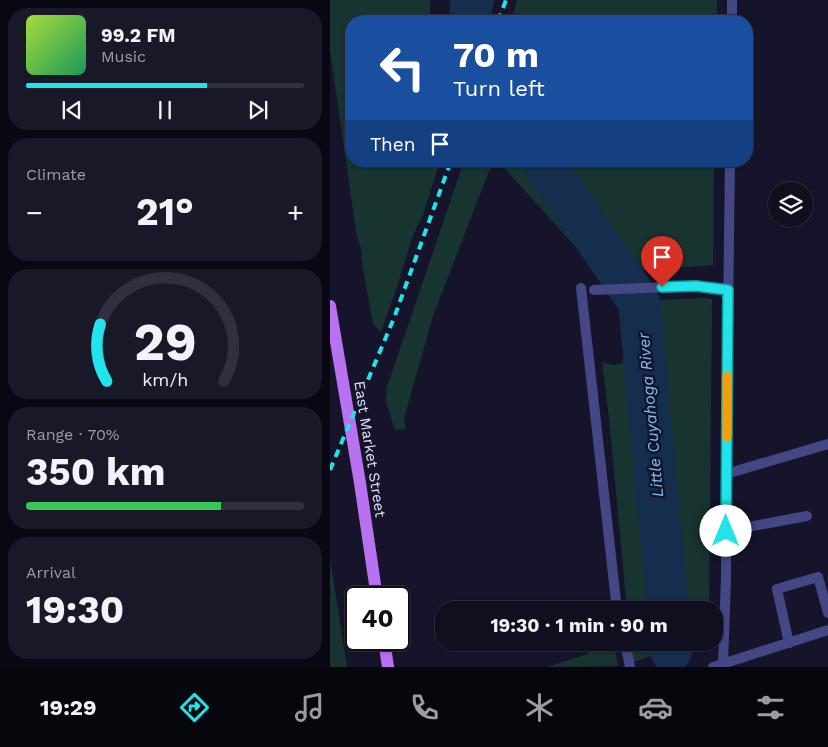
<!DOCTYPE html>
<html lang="en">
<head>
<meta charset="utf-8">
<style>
	body { margin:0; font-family:"Work Sans",sans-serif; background:#191829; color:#f1f3f6; height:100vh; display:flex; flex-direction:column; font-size:19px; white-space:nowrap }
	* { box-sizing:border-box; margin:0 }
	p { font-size:16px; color:#9c9ca5 }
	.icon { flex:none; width:28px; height:28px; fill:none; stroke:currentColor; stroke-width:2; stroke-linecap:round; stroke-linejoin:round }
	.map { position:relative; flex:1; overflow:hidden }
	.panel { display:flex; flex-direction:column; gap:8px; padding:8px; background:#090812; width:330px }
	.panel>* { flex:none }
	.hud { position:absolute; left:15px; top:15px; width:408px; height:152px; border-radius:20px; box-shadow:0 1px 4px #0004,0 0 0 1px #302f3e; background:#1a4fa0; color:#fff; overflow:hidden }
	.fabs { position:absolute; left:438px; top:182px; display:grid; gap:10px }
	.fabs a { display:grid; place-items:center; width:45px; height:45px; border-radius:50%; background:#100f20; box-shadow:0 1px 4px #0004,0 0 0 1px #302f3e; font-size:25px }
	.speed { position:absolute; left:15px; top:586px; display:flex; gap:10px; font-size:25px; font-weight:700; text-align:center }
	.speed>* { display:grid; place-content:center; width:65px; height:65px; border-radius:50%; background:#100f20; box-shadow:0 1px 4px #0004,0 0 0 1px #302f3e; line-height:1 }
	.speed .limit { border:2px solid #111; border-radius:8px; background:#fff; color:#111 }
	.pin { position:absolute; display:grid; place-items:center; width:42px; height:42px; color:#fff; margin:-51px -21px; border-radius:50% 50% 50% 0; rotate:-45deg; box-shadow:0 0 5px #0007 }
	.pin .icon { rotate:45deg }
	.me { position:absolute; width:55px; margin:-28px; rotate:0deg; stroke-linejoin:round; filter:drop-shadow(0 0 4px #0008) }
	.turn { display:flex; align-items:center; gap:18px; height:105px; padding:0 25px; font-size:22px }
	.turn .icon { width:65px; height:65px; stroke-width:2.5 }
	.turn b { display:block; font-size:35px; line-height:42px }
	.then { display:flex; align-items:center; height:48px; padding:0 25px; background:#0003; gap:10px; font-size:19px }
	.big { font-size:38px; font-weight:700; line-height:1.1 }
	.panel .widget { flex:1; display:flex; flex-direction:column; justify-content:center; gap:8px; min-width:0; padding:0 18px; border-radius:20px; background:#191829 }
	.panel .dial { align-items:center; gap:0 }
	.dial svg { height:130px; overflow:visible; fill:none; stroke:#302f3e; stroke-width:7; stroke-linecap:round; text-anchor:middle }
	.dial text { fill:#f1f3f6; stroke:none }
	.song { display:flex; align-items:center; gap:15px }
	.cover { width:60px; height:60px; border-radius:8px; background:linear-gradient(135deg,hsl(80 70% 55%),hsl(150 70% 35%)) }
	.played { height:5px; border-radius:2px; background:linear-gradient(90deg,#20e4e9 65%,#302f3e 65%) }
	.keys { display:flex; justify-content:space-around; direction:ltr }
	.heat { display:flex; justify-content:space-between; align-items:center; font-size:28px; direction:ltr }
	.charge { height:8px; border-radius:4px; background:linear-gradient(90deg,#34c759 70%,#302f3e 0) }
	.trip { position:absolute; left:105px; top:601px; width:288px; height:50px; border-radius:20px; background:#100f20; box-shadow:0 1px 4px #0004,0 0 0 1px #302f3e; font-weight:700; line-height:50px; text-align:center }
	.tabs { display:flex; height:80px; justify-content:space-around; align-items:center; background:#06060d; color:#9c9ca5 }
	.tabs .icon { width:35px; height:35px }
	.tabs .selected { color:#20e4e9 }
	.tabs b { font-size:22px; color:#f1f3f6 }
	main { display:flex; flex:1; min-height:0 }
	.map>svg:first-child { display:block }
</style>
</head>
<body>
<main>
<section class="panel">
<div class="widget">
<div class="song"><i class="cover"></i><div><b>99.2 FM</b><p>Music</p></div></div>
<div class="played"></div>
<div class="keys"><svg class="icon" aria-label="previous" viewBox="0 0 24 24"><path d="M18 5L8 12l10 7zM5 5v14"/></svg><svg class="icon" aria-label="pause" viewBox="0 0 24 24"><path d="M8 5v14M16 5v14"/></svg><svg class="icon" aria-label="next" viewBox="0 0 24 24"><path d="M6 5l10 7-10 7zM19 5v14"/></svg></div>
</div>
<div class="widget"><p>Climate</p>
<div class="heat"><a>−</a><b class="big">21°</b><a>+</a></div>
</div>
<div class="widget dial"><svg viewBox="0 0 100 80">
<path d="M14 69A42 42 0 1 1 86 69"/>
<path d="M14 69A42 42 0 0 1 10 34" stroke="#20e4e9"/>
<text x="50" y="56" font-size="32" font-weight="700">29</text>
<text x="50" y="72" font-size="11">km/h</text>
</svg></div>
<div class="widget"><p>Range · 70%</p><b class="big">350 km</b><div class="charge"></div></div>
<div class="widget"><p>Arrival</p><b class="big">19:30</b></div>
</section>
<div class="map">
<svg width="498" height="667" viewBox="0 0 498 667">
	<rect width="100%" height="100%" fill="#16142a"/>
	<path fill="#183430" d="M0,0h100v14l1,7h-80v140h89l-17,54 -10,20 -14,46 -18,51 -8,-8 -10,-55 -2,-21 -4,-10 -27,-188z
		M187,0h200v21h-206z
		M134,161h29l-60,155 -29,102 2,11 -11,1 -9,-28 1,-15z
		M168,161h31l36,43 31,54 14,13 -19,-2v-5z
		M226,161h158l-1,104 -81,6z
		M376,298l6,1 -3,311h-21l-33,-310z
		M299,351l5,8 4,98 12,84 7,69h-30l-18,-192 -7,-56 12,3 8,-2z
		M0,558l17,109h-17z
		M277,643h7l4,23 -71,1 41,-13v-6z
		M300,643h30v10l-27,9z"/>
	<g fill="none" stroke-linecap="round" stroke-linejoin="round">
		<path stroke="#152e4d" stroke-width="42" d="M140,21l1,-15 2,-6
			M212,161l97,141 29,308
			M341,642v9"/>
		<path stroke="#444784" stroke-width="10" d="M251,288l35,313 2,9
			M264,290l102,-4 32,3
			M396,474l102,-30
			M396,531l81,-15
			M295,642l5,25
			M459,643l-12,-54 41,-12 10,36"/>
		<path stroke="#444784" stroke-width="10" d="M402,21v-21
			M393,664l3,-86 1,-184 3,-233
			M383,667l115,-37"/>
		<path stroke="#b872f1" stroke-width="12" d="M0,306l30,177 17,115
			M54,640l4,27"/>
		<path stroke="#20e4e9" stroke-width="4" stroke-dasharray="8 6" stroke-linecap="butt" d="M168,21l8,-21
			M0,470l64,-152 57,-157"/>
	</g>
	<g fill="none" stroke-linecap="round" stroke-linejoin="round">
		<defs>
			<path id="route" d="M332,287l34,-1 32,4 -2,241"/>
		</defs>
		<use href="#route" stroke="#159497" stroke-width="12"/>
		<use href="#route" stroke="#20e4e9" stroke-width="9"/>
		<path stroke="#f59e0b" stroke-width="9" d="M397,437v-61"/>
	</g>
	<g text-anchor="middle" stroke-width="5" stroke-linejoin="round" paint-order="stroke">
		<g font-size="15" fill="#e1e0fc" stroke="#16142a">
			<text transform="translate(40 449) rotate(81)" y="5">East Market Street</text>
		</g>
		<g font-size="16" font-style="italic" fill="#79c3f2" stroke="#16142a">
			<text transform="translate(320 415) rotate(-95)" y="6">Little Cuyahoga River</text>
		</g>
	</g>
</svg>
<div class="fabs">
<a><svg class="icon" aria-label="layers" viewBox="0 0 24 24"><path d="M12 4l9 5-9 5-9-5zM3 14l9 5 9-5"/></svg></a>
</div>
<div class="speed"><div class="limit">40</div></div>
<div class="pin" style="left:332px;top:287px;background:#d93025"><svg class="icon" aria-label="arrive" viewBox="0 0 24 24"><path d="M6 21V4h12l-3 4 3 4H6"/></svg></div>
<svg class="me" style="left:396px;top:531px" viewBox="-20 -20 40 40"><circle r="19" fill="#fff"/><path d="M0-13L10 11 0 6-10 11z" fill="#20e4e9"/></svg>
<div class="trip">19:30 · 1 min · 90 m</div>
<div class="hud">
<div class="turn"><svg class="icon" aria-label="left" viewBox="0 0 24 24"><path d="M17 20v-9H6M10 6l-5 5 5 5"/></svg><div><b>70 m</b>Turn left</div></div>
<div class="then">Then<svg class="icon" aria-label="arrive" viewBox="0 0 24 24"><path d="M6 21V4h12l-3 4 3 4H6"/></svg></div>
</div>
</div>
</main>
<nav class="tabs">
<b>19:29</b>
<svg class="icon selected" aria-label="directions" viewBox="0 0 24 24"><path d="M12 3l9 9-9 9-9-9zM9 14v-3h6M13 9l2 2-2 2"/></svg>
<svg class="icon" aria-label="music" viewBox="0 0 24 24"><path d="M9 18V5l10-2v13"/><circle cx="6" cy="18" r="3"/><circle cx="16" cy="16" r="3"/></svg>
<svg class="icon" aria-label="phone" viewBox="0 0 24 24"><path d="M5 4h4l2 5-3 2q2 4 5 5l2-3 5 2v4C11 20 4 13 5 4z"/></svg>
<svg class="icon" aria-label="climate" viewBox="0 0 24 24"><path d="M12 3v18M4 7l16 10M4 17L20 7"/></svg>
<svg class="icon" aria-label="car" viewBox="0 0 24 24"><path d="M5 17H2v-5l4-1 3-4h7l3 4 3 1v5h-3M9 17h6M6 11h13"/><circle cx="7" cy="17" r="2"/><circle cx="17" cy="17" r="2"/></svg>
<svg class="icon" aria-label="filters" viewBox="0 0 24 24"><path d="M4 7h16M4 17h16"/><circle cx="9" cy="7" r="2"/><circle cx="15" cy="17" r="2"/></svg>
</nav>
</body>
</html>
